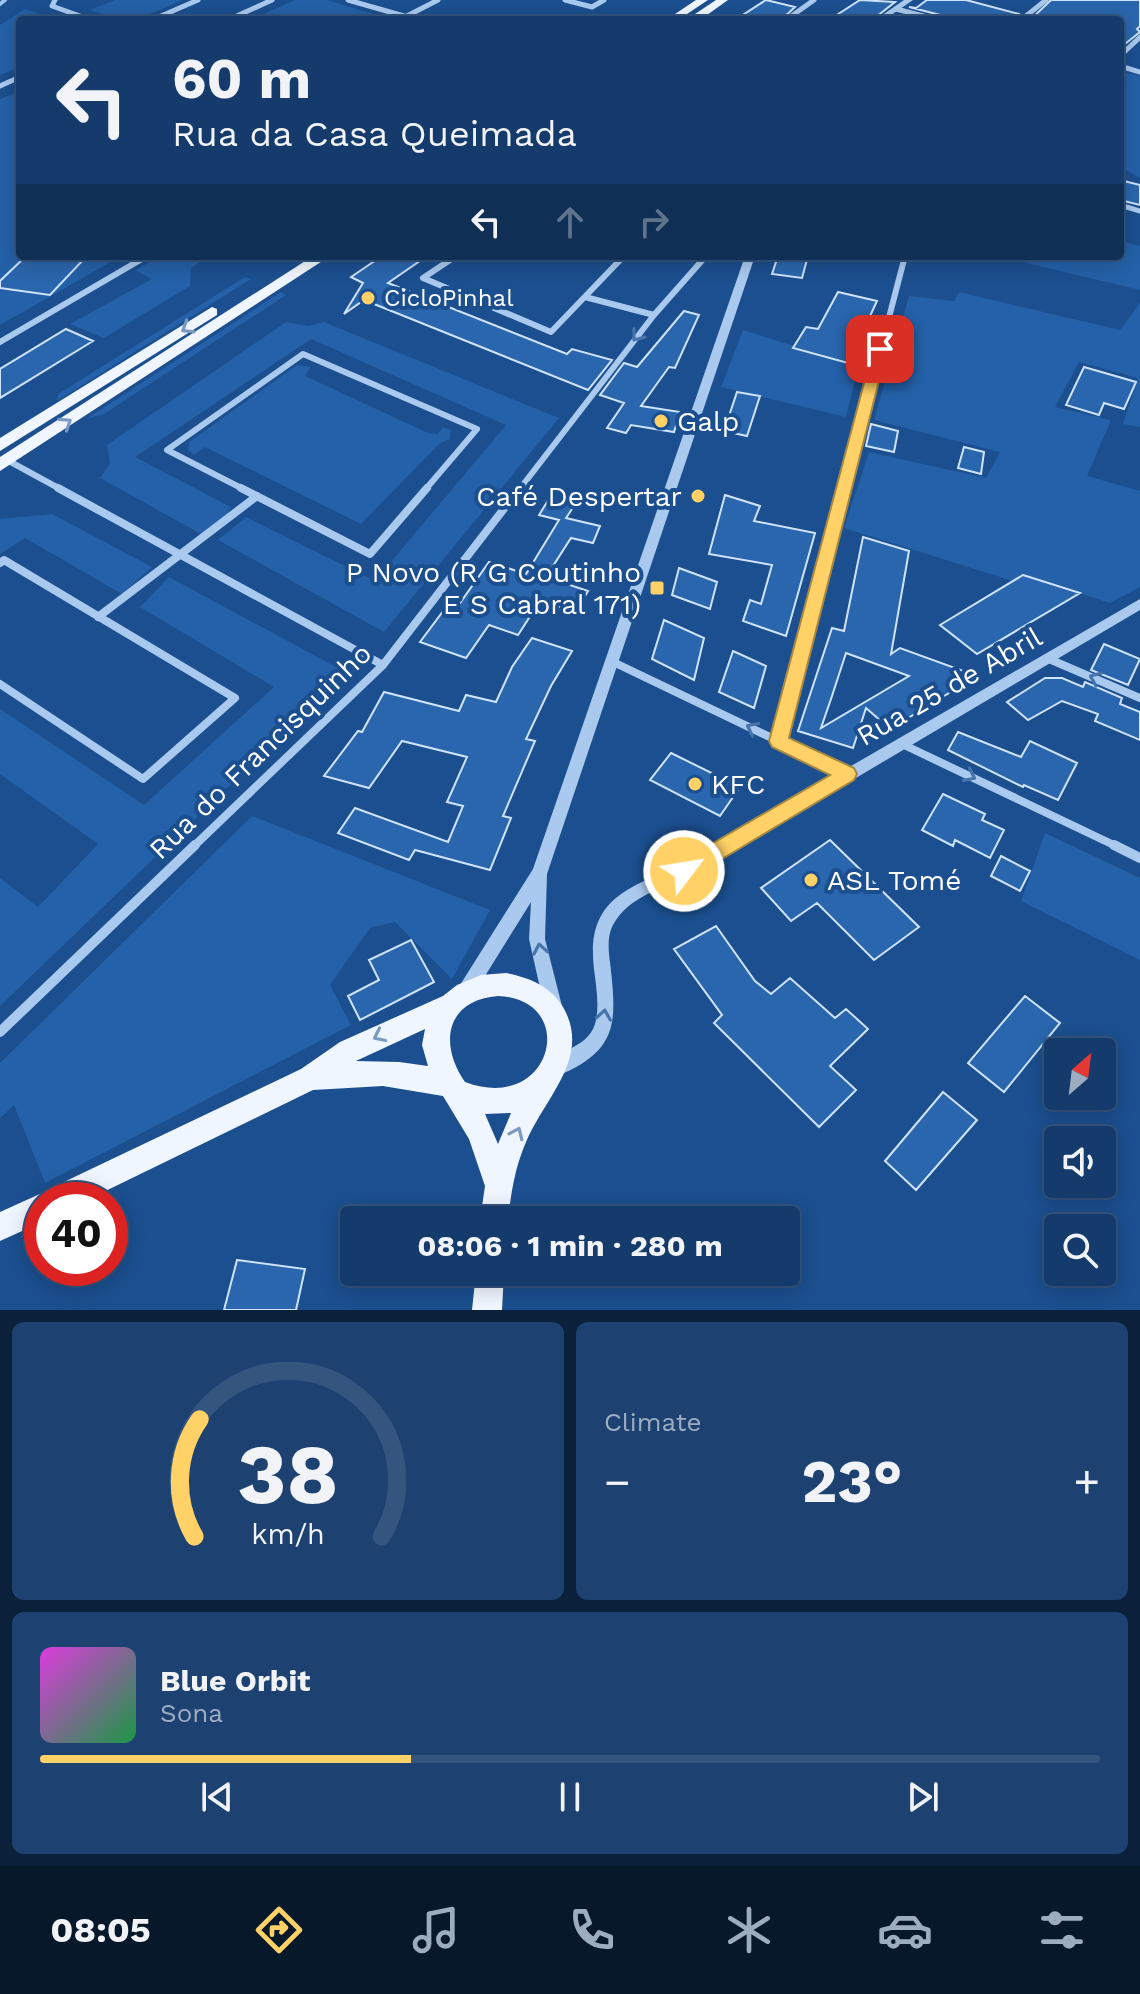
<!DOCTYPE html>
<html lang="en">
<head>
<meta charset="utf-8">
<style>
	body { margin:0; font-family:"Work Sans",sans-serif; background:#1d4271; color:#f1f3f6; height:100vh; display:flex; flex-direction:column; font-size:30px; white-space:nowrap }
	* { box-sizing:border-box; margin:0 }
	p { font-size:26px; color:#9dadc1 }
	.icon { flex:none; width:44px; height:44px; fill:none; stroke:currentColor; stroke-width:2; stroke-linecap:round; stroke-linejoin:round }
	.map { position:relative; height:1310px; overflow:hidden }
	.side { display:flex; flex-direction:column; gap:12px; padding:12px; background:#0b203b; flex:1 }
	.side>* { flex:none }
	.guide { position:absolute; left:16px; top:16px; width:1108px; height:244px; border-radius:8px; box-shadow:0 4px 20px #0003,0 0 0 2px #33557e; background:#143b6b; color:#f1f3f6; overflow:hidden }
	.needle { width:52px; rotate:28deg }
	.controls { position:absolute; left:1044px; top:1038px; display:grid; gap:16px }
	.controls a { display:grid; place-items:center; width:72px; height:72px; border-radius:8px; background:#143b6b; box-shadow:0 4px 20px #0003,0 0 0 2px #33557e; font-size:40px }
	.speed { position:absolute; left:24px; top:1182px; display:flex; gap:16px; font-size:40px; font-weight:700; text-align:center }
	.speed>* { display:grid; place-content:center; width:104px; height:104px; border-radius:50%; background:#143b6b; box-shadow:0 4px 20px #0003,0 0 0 2px #33557e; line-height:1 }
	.speed .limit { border:12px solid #d22; background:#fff; color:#111 }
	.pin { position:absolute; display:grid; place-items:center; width:68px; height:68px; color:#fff; margin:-34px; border-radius:16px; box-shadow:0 4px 12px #0006 }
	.me { position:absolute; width:88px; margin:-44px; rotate:59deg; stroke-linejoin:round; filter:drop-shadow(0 0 6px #0008) }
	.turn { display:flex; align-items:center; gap:28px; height:168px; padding:0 24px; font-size:36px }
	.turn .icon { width:104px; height:104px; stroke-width:2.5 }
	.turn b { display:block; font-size:56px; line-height:68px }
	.lanes { display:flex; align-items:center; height:76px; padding:0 24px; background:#0003; justify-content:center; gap:40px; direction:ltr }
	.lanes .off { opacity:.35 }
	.big { font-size:60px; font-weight:700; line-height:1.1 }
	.side .card { flex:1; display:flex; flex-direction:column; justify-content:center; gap:12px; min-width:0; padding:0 28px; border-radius:12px; background:#1d4271 }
	.side .dial { align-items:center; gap:0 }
	.dial svg { height:208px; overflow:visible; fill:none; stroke:#33557e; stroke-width:7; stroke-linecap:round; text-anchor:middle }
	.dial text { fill:#f1f3f6; stroke:none }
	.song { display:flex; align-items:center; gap:24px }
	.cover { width:96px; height:96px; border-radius:12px; background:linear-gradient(135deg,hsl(300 70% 55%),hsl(140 70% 35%)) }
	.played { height:8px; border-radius:4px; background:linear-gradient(90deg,#ffd166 35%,#33557e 35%) }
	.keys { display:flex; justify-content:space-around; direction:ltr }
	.heat { display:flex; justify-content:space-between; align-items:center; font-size:44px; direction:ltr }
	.side .tiles { flex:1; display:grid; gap:12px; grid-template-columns:1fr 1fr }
	.card:last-child { grid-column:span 2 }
	.trip { position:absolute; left:340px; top:1206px; width:460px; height:80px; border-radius:8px; background:#143b6b; box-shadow:0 4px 20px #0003,0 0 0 2px #33557e; font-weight:700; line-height:80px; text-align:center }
	.tab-bar { display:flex; height:128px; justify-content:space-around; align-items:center; background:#08182b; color:#9dadc1 }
	.tab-bar .icon { width:56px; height:56px }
	.tab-bar .selected { color:#ffd166 }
	.tab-bar b { font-size:36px; color:#f1f3f6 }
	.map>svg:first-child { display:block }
</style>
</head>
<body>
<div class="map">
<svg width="1140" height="1310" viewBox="0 0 1140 1310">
	<rect width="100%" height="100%" fill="#1b4f8f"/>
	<path fill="#2461a8" d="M115,0h68c-40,17 -51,25 -93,10z
		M295,0h32l53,16 -8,4 -119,-1z
		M25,9l31,11h-36v47l-20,8v-50z
		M1120,71l20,5v102l-20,-11v-75l7,-10 -7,-3z
		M20,91v165h101l-121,69v-226z
		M1120,241l20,5v44l-113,-27 2,-7h91z
		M161,256h48l-18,12 -1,18 -86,52 -34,-14 82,-45 -17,-9z
		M245,277l6,2 -194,122 1,-7z
		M281,292l5,3 -182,119 -18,5z
		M959,292l161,38 20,-27v124l-17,-3 15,-46 -59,-16 -24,45 56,13 -24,56 53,15v96l-30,16 -87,-28 -10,6 -169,-53 25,-76 117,26 14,-26 -126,-32 35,-124 45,5z
		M286,322l22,4 16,-4 235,96 -175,214 -166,-92 28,-23 129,64 131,-156 -195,-86 -176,118 96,50 -4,8 -26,19 -101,-56 10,-14 -3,-19z
		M743,330l116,36 -13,51 -125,-30z
		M297,365l14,2 -6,9 123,57 10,1 5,-7 8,3 -1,9 -10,4 -79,81 -156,-77 -11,8 -6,-5 1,-8z
		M52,514l100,53 -30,27 -97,-56 -25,16v-35z
		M169,577l178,96 -347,333v-128l38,29 60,-63 -98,-70v-65l144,96 130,-118 -134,-80z
		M252,816l238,94 -38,69 -57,-57 -25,6 -40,57 21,40 -306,158 -31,-78 -14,13v-55z
		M1045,833l95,45v82l-119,-59z"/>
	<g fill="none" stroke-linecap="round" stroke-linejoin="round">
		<path stroke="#9cc4f0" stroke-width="4" d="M0,4l5,-4"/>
	</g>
	<path fill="#2a66ad" stroke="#cfe3fa" stroke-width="2" fill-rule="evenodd" d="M766,0l29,7 -14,13h-46z
		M860,0l35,2 -23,18h-43z
		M927,0h39l53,14 -3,6h-72l-4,-5 -31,-8 7,1z
		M1051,0h89v26l-3,3 3,3 -20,16v-28h-90z
		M1120,180l20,5v20l-20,-5z
		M26,256h39l19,3 -34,36 -50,-7v-7z
		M382,256h45l-39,27 179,71 5,-5 40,11 -24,30 -224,-90 -20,14 19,-31 -12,-6z
		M778,256h30l-6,22 -30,-4z
		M838,292l39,9 -18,39 6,2 -6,24 -66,-18 13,-21 12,2z
		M684,311l15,4 -24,53 -6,-1 -28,39 39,6 -6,20 -43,-7 -5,8 -19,-5 17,-25 -24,-8 24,-32 13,4z
		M66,329l27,12 -93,57v-29z
		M1084,367l52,15 -12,27 -20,-6 -5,12 -33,-10z
		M737,392l23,4 -13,40 -23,-5z
		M871,424l27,7 -4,21 -28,-6z
		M964,447l20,5 -3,22 -23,-6z
		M725,495l35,11 -6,15 61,12 -29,103 -43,-15 7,-21 11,4 11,-39 -63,-11z
		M549,499l25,7 -8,12 34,8 -7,17 -22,-5 -25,39 42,14 -13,21 -35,-11 -22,34 -29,-10 -23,33 -46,-16 24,-32 9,3 36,-51 37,12 33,-54 -20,-5z
		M863,537l46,14 -18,103 9,-6 77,28 -87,53 -24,-21 -13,40 -55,-17 34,-103 12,3zM846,653l63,23 -88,52 11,-32z
		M679,568l38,14 -7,27 -38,-14z
		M1023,575l57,18 -103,61 -37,-29z
		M664,620l40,18 -10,42 -42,-21z
		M532,638l40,13 -21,35 -25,53 9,2 -32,75 8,2 -21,52 -75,-20 -6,10 -71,-27 17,-25 93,34 15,-36 -16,-4 20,-45 -65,-16 -33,47 -45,-12 34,-45 4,1 22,-40 75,19 7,-16 30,7 16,-35z
		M1104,644l36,15 -12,26 -37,-15z
		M733,651l33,15 -12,42 -35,-16z
		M1045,678h17l21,9 2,-5 37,16 -2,6 20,8v28l-45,-19 3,-7 -36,-13 -34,19 -21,-18z
		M958,732l63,25 9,-16 47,22 -19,37 -34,-15 -1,2 -75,-37z
		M671,753l69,34 -20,29 -70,-36z
		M943,794l42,20 -3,6 22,10 -14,28 -35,-18 -2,6 -31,-16z
		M830,840l89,87 -45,33 -57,-57 -26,18 -30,-33z
		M1001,856l29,15 -10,20 -29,-15z
		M716,926l39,55 16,13 19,-16 45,40 11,-9 22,20 -38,37 26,24 -37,37 -105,-104 8,-8 -48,-66z
		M411,940l23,42 -74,38 -12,-24 31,-16 -10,-20z
		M1025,996l35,27 -56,69 -36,-29z
		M943,1092l34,28 -61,70 -31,-29z
		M237,1260l68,9 -9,41h-72z"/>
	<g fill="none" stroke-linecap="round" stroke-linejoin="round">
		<path stroke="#a9c9ee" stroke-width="5" d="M55,0l-3,6 39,14
			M348,0l70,20
			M565,0l27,7 12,-7
			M896,9l43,11
			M403,18l35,-18
			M152,20l46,-20
			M228,20l44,-20
			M786,20l28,-20
			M1021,20l25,-20
			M1120,56l20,-19
			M1120,66l20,6
			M0,86l20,-9
			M1120,205l20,6"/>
		<path stroke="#a9c9ee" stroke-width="6" d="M456,256l-33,22 128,54 73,-76
			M585,297l69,18
			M0,342l147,-86
			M7,460l55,30
			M245,490l-78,-40 136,-96 174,75 -52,61
			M519,490l135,-175 52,-59
			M844,490l61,-234"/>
		<path stroke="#a9c9ee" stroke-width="8" d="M58,488l325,177
			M241,488l129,66 57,-66
			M0,563l4,-3 231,138 -92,81 -143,-95
			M98,617l159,-121
			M1049,659l91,39
			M611,661l236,113
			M779,741l66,-253
			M900,743l218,104
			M193,847l190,-182 137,-177"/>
		<path stroke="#a9c9ee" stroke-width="10" d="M1114,845l26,13
			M0,1032l195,-187"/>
		<path fill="#a9c9ee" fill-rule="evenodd" d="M904,0h9l-29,20h-9z
			M745,256h10l-208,618 -2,65 18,71 -3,6 -6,2 -6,-2 -3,-6 -16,-71 2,-37 -59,95 -6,2 -6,-2 -3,-6 3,-6 73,-116z
			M1140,599v11l-450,266c-26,11 -58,20 -74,44 -9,12 -8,28 -6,42 7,61 9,89 -55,115l-6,-3 -3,-6c8,-19 41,-18 49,-44 5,-17 1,-38 -1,-55 -8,-68 31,-80 84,-103z"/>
		<path fill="#f0f6ff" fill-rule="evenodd" d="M696,0h12l-30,20h-12z
			M716,0h12l-28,20h-8v-4z
			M313,256h17l-330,215v-14z
			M212,307l5,2v6l-217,136v-13z
			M506,973c22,4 45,13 57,34 29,50 -18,90 -37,135 -11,25 -15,51 -18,78h-28l5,-34 -16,-47 -26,-43 -60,-10 -70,4 -226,110h-45v22l-42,19v-29l42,-19 3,1 2,-4 254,-121 39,-27 103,-46 14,-11 24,-10zM498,996c82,3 55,119 -33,86 -26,-37 -20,-82 33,-86zM425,1029l-3,16 6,21 -29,-4 -43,-1zM511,1113l-13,31 -13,-30z
			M476,1272h28l-2,38h-30z"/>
	</g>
	<defs><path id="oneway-chevron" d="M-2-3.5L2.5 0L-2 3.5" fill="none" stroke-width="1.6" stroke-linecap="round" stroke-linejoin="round" transform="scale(2)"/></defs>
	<g stroke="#7b9ac1">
		<use href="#oneway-chevron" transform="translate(187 328) rotate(148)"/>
		<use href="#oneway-chevron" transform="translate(66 423) rotate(-33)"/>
		<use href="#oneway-chevron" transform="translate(379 1036) rotate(154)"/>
		<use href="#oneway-chevron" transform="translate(517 1133) rotate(-66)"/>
	</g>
	<g stroke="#4674ac">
		<use href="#oneway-chevron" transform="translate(637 336) rotate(128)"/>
		<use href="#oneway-chevron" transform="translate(1095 678) rotate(-157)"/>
		<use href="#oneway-chevron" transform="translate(752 728) rotate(-154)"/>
		<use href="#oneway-chevron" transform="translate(970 776) rotate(26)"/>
		<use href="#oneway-chevron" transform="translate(540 949) rotate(-100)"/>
		<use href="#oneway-chevron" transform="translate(604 1015) rotate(-81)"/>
	</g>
	<path fill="#ffd166" stroke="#a68842" stroke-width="2" d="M880,345l7,4 -98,389 65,30 3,6 -3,6 -162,97h-15l-3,-6 3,-7 153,-89 -58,-28 -3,-6 104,-392z"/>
	<g fill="#ffd166" stroke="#1b4f8f" stroke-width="3">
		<circle cx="368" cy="298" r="8"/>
		<circle cx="661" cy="421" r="8"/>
		<circle cx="698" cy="496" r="8"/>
		<rect x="649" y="580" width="16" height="16" rx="4"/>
		<circle cx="695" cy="784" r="8"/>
		<circle cx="811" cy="880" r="8"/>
	</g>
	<g text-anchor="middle" stroke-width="8" stroke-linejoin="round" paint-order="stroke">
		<g font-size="24" fill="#fff" stroke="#1b4f8f" text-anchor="start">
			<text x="384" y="306">CicloPinhal</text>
		</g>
		<g font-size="28" fill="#fff" stroke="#1b4f8f" text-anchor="start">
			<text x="677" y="431">Galp</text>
			<text x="682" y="506" text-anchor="end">Café Despertar</text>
			<text x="641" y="582" text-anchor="end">P Novo (R G Coutinho<tspan x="641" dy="32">E S Cabral 171)</tspan></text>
			<text x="711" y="794">KFC</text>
			<text x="827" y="890">ASL Tomé</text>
		</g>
		<g font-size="28" fill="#fff" stroke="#1b4f8f">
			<text transform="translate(949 686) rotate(-30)" y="10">Rua 25 de Abril</text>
			<text transform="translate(260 751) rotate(-44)" y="10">Rua do Francisquinho</text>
		</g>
	</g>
</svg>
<div class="controls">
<a><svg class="needle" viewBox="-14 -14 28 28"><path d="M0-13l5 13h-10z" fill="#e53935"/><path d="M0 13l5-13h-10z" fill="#9dadc1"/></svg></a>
<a><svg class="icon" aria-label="sound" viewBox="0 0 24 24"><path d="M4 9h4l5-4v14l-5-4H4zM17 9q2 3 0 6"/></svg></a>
<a><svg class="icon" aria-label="search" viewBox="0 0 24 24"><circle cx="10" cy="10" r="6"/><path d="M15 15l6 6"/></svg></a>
</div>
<div class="speed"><div class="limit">40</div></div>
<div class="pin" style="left:880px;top:349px;background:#d93025"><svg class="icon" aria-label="arrive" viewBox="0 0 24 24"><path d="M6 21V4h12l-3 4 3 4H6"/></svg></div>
<svg class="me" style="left:684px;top:871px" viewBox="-20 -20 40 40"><circle r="17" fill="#ffd166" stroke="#fff" stroke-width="3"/><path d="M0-11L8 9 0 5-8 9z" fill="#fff"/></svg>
<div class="trip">08:06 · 1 min · 280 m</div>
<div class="guide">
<div class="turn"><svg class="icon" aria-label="left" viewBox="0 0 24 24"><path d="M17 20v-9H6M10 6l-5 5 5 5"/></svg><div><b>60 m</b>Rua da Casa Queimada</div></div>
<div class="lanes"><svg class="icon" aria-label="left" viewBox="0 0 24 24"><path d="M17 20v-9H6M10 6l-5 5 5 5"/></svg><svg class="icon off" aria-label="ahead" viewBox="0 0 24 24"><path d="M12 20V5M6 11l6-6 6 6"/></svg><svg class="icon off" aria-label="right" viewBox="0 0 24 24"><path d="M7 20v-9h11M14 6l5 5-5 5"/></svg></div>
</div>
</div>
<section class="side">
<div class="tiles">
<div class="card dial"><svg viewBox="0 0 100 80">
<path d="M14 69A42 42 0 1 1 86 69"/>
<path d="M14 69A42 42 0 0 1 16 24" stroke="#ffd166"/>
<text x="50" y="56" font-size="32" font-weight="700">38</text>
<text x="50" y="72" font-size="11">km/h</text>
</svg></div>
<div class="card"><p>Climate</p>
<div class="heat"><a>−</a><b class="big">23°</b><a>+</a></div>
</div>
<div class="card">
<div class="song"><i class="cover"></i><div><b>Blue Orbit</b><p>Sona</p></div></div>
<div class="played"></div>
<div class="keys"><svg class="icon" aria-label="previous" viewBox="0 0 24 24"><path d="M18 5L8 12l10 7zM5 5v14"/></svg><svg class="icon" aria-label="pause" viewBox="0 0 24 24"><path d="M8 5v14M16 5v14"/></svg><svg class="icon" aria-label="next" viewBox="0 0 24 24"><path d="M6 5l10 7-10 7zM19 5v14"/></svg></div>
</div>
</div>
</section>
<nav class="tab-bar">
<b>08:05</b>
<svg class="icon selected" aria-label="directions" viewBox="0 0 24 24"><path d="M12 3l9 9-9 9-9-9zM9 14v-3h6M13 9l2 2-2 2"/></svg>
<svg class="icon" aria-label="music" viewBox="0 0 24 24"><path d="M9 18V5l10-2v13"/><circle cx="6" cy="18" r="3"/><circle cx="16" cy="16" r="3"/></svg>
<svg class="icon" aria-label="phone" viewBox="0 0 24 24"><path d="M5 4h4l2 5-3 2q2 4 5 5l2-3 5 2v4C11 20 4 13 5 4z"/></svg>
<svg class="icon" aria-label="climate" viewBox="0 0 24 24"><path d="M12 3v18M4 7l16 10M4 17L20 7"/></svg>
<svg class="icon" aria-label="car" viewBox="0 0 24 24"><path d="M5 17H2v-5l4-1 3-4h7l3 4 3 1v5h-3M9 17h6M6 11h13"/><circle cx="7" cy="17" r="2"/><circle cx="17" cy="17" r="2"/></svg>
<svg class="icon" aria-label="filters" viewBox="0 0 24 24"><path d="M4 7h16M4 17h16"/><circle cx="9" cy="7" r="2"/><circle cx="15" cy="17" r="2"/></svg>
</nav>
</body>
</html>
